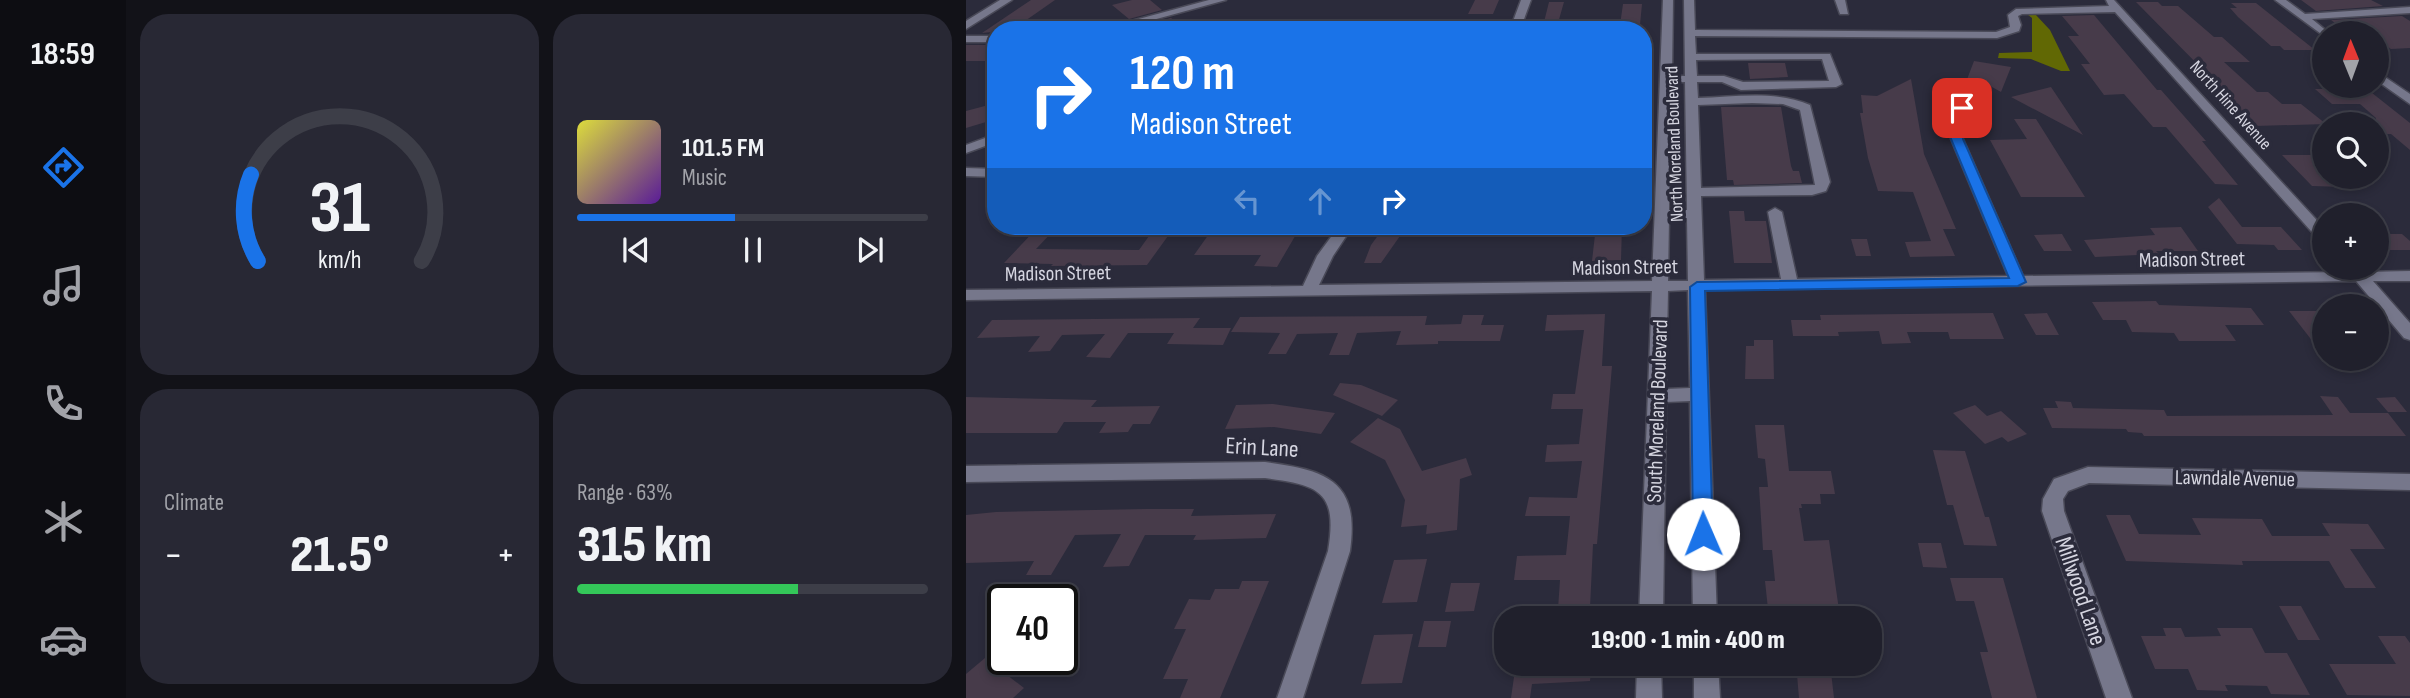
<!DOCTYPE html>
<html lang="en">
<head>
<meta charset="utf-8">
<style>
	body { margin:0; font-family:"Sofia Sans Condensed",sans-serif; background:#282834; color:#f1f3f6; height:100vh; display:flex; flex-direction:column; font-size:26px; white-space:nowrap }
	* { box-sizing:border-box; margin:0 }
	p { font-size:23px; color:#a2a3a9 }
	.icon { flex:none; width:38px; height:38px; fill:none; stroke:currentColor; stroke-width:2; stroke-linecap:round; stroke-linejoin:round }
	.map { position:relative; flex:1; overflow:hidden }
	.details { display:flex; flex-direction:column; gap:14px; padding:14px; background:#121218; width:840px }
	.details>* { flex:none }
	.banner { position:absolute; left:21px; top:21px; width:665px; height:214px; border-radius:28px; box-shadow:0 4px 10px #0003,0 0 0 2px #3d3e48; background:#1a73e8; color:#fff; overflow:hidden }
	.needle { width:46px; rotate:359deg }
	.fabs { position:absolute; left:1346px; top:21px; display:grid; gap:14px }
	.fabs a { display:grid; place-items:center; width:77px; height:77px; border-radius:50%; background:#20202c; box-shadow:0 4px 10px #0003,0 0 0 2px #3d3e48; font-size:35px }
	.speed { position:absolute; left:21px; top:584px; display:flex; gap:14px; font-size:35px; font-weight:700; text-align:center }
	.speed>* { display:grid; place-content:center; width:91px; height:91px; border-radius:50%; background:#20202c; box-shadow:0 4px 10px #0003,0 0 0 2px #3d3e48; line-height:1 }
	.speed .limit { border:4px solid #111; border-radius:10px; background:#fff; color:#111 }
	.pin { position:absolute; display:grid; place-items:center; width:60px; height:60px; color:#fff; margin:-30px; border-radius:14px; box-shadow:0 4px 10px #0006 }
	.me { position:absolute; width:77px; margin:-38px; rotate:359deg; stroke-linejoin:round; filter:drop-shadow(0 0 5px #0008) }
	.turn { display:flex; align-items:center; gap:24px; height:147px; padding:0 28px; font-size:32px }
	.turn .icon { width:91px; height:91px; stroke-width:2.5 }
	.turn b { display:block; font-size:49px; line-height:60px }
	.lanes { display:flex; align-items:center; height:66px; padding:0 28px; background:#0003; justify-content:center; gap:35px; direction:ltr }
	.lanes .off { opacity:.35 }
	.big { font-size:52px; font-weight:800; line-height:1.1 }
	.details .tile { flex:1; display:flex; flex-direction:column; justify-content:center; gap:10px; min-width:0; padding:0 24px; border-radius:28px; background:#282834 }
	.details .dial { align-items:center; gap:0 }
	.dial svg { height:182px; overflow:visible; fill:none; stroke:#3d3e48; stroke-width:7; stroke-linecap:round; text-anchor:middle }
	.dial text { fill:#f1f3f6; stroke:none }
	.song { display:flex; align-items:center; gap:21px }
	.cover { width:84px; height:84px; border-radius:10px; background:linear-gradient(135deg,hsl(60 70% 55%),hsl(270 70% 35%)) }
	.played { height:7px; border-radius:4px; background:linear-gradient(90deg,#1a73e8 45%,#3d3e48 45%) }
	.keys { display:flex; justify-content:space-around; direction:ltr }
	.heat { display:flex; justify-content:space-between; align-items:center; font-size:38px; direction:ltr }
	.charge { height:10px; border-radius:5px; background:linear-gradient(90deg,#34c759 63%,#3d3e48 0) }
	.details .tiles { flex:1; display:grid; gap:14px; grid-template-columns:repeat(2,1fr) }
	.trip { position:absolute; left:528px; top:606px; width:388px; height:70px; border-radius:28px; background:#20202c; box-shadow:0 4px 10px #0003,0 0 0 2px #3d3e48; font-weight:800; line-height:70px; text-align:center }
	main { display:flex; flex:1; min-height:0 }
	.dock { display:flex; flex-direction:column; width:126px; justify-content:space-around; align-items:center; background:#0d0d12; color:#a2a3a9 }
	.dock .icon { width:49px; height:49px }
	.dock .selected { color:#1a73e8 }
	.dock b { font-size:32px; color:#f1f3f6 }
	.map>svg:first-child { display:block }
</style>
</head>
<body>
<main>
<nav class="dock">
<b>18:59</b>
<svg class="icon selected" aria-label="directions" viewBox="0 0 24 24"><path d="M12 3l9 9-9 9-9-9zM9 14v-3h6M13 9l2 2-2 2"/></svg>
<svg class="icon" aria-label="music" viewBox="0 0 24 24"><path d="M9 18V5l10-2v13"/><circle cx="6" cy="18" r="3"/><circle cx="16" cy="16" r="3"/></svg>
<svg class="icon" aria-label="phone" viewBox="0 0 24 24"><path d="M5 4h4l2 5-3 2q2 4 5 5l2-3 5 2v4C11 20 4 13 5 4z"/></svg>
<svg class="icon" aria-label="climate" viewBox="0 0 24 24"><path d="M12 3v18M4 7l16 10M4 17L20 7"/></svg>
<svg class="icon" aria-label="car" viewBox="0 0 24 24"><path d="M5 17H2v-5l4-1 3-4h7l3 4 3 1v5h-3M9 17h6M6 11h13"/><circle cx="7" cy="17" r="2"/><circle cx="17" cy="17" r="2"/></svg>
</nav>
<section class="details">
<div class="tiles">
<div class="tile dial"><svg viewBox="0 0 100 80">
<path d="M14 69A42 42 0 1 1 86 69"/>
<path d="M14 69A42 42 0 0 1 11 31" stroke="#1a73e8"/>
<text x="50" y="56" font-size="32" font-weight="700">31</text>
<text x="50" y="72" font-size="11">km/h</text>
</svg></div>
<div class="tile">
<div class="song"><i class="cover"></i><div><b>101.5 FM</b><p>Music</p></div></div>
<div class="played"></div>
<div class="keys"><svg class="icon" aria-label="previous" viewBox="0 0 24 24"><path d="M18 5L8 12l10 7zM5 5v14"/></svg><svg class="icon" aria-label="pause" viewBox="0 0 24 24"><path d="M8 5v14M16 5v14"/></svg><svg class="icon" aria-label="next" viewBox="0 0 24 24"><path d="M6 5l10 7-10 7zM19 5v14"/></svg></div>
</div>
<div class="tile"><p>Climate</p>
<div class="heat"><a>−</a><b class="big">21.5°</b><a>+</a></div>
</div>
<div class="tile"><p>Range · 63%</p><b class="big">315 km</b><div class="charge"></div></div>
</div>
</section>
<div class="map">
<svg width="1444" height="698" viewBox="0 0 1444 698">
	<rect width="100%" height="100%" fill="#2b2b3b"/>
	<path fill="#616804" d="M1061,14h8l15,16 20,41h-9l-30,-12 -33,-1 1,-5 33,-1v-34z"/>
	<path fill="#473b4a" d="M65,0h24l-43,30 -30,3z
		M166,0h18l12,10 -33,9 -17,-14z
		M509,0h24l-6,14h-25z
		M1335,0h70l12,6 -67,5z
		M583,2h15l-8,28h-14z
		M1170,2h22l4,4h16l36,31h8l28,25h-26l33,30h11l14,12h19l25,20 -71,2 -49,-48h5z
		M1265,3h25l59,47h-31l-4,-4h-9l-33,-29 -8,-9h7z
		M657,4h19l-2,21h-20z
		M1128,15l63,75h4l45,51h-4l36,44 -23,-1 -49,-57h-13l-29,-33 -20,1 -23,-31h9l-22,-28h11l-17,-20z
		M1436,16l8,5v27l-19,1 -15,-10v-6h-9l-7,-4h-17l-12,-9z
		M205,18l15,12h-43l-4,-3z
		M0,45h30v16h-30z
		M1008,61l37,6 -10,25 -18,-10h-17z
		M782,63h37l3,14 -38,2z
		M945,79l13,75 32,75h-13l12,27 -45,1 -5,-15 26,-1 -18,-49 -35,-1 -10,-33 -8,-45h3l-2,-18 16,1z
		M1085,87l32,48 -72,-38z
		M1349,89h52l43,34v27l-19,-16h-15v-16l-16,-14h-28z
		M30,103v16l-30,9v-17z
		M755,107h60l10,59 2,5h6l3,12 -68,2 -1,-5h-6z
		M1048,119h22l49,78h-64l-31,-57 37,-1z
		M1316,155h30l12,12v10h10l10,10 -32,-1z
		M1253,198l23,29h39l21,23h-24l-4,-5 -37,-1 -29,-37z
		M763,211h15l1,10h21l6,42h-38z
		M73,226l18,1 -21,22 103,1 10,-14h19l-21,29 -96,1 2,-2 -49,-1z
		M316,226h19l-24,41 -23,-1 7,-11h-67l20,-28 65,2z
		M419,226h22l-26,37h-17l7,-18z
		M630,226h26l-1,34 -29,1z
		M1215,227l17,24h-42l3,3 -64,3 -11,-17 71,-5 -5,-7z
		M1096,234l10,17h-28l-10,-16z
		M1410,234h26l8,7v9h-34z
		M885,239h16l4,17h-15z
		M1190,301l3,4 92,3 13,17h-39l11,16h-57l-5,-8 -42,-1 -6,-12h-23l-11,-18z
		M1323,311h35v45z
		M1027,313l11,26h-54l-2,-7h-41l4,11 -29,1 -3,-13 -41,1 1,4h-46l-2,-16h30l-1,-5z
		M1081,313l12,22h-23l-12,-21z
		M639,314l-3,52h10l-15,178h-4l-3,64 -32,1 2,-29h-46l3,-24 49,-1 4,-39h-45l4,-19 48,1 5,-37 -37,1 2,-17 32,-1 4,-35h-32l2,-15h22l9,-64 -39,1 2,-16z
		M497,315h21l-3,10h23l-4,16h-62v3l-42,1 5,-14 -44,2 -8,22h-20l9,-22 -41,1 -11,20h-18l12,-21 -49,-1 9,-15 187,-1 -2,9 36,-1z
		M234,318l-7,10h38l-8,17 -56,-1 7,-11h-46l-18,25 -24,-1 19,-23 -43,1 -12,16 -22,1 12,-16 -63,2 15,-18z
		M788,340h19l1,39h-29l1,-33h8z
		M374,383l21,2 37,15 -16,16 -49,-21z
		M1354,396l18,1 12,16h38l18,23h-262l-2,-3 -14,-1 -2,-3 -74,-1 -9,-20h15l-3,-7 16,1 2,6 91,2 3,6 166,-1z
		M0,397l131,3 -6,7 69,-1 -10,18h-17l-5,8 -29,1 7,-11h-42l-7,11h-91z
		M1429,397l12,15h-19l-12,-14z
		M307,404l62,9 -14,21 -47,-7 -49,2 11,-24z
		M1009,405l12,11 14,-5 26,23 -19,8 -6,-5 -17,7 -32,-31z
		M412,418l22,11 22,42 44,-13 6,17 -12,4 -3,51 -31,4 1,-9 -26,2 4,-27 -20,-40 -35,-18z
		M789,425h29l5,46h42l4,23h-15l1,10h-20l1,4h-3l5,33 25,-1 10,70h-33l1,8h-32v-9h-7l-3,-28h10l-3,-31h-9l-4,-63h9l-3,-28 -7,-1z
		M967,450l32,1 20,66h4l8,29 -33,-1 -11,-40h-6z
		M180,509h48l-3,7 85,-2 -10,24 -73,2 3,-5h-51l-16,31 -26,1 18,-33 -46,1 -24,40h-25l8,-14 -68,2v-48l30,-3z
		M1140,515h24l9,19 62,1 -9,-17 70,1 10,17h58l-8,-13 46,1 17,25h-35l26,39h-31l-16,-27h-87l1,4 -117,-4z
		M952,543h23l6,25 -24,-1z
		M461,559l-10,43 -35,1 12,-43z
		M984,578h53l34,120h-45l-12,-46h8l-14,-51h-18z
		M276,581h27l-49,117h-40l8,-19h-25l23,-50h-12l15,-30 21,1 5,-11h24z
		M485,583h29l-6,28 -29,1z
		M1313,606h22l19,34h-22z
		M458,621h27l-5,26h-28z
		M1197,628h18l4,9 36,-1 -4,-8h35l13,25h22l23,42 -39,-1 -4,-8 -42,-1 3,6 -31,-1 -9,-21h-33l-14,-33h25z
		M447,634l-11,49 -41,1 13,-49z
		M1412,636h27l5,7v53l-63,-1 -18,-31h67z
		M19,658l39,30 -11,10h-47v-24z
		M550,663h76l-2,18 -58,3 -2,14h-19z
		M830,663h34l4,35h-35z"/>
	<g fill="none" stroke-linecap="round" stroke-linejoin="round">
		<defs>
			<path id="minor" d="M34,0h12l-46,29v-8z
				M243,0h17l-110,30h-18z
				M555,0h10l-11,30h-131l5,-3 118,-3z
				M697,0h10l-1,76h13l-1,-76h10l1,30 301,2 14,-5 -2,-12 8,-6 93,-3 -3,-6h8l210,228v14l-5,-2 -204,-228 -93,2 -4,2 3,9 -2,6 -22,7 -302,-2 1,18h134l12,30 -6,3 -95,3 -19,-8h-25l1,16c37,-1 77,-8 112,7l20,77 -4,9 -14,4 -111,1 3,84 77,-1 -13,-67 7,-4 7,4 15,67 211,-3 -57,-137 -2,-20 14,-18 4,-1 6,4 -12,15 2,20 60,137 325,-4 1,-4h12l3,4 46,-1v10h-37l37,42v17l-6,-2 -48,-57 -651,9 12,328h-24l-3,-217 -24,1 -3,216h-24l13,-327 -686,9v-10l337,-4 14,-30 22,-30h14l-20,30 -14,29 333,-4zM856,59l7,22 -86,1 -19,-6h-27l-1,-16zM706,82h13l2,128h-18zM786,103l31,1 17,6 15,75 -114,3 -3,-83zM703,218h18l1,63h-20zM722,290l2,98 -24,1 2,-98z
				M869,0h10l3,14h-8z
				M1309,0h11l19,14 105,-7v6l-98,6 17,14h-5v3z
				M0,36h30v6h-30z
				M1410,71l34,23v10l-34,-24z
				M30,134v8l-30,11v-8z
				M0,168l30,1v8l-30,-1z
				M299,462c61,8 95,18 85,89l-47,147h-26l51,-147c10,-60 -9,-66 -63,-73l-299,4v-16z
				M1122,467l322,7v16l-321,-7 -21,8 -5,8 1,12 68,187h-26l-64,-187 1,-12 11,-20z
				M671,663h24l1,35h-26z
				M728,663h24l2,35h-26z"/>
		</defs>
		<use href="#minor" stroke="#494957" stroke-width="3"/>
		<use href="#minor" fill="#76778b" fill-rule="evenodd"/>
	</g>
	<path fill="#1a73e8" stroke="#114b97" stroke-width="2" d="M996,105l5,3 -6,11 2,20 63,143 -8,4 -313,5 8,243 -3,6 -7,2 -7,-2 -3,-6 -3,-247 7,-5 312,-4 -58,-139 -2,-20 9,-13z"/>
	<g text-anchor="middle" stroke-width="7" stroke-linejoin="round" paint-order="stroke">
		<g font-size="18" fill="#d5d5e0" stroke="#2b2b3b">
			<text transform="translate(1265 105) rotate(48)" y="6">North Hine Avenue</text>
			<text transform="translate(708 144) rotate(-92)" y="6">North Moreland Boulevard</text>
		</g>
		<g font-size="21" fill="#d5d5e0" stroke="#2b2b3b">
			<text transform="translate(1226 259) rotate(-1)" y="7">Madison Street</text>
			<text transform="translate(659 267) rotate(-1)" y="7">Madison Street</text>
			<text transform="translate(92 273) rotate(-1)" y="7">Madison Street</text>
			<text transform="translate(691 411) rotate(-88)" y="7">South Moreland Boulevard</text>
			<text transform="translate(1269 478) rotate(1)" y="7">Lawndale Avenue</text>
		</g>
		<g font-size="24" fill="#d5d5e0" stroke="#2b2b3b">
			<text transform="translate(296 447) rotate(3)" y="8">Erin Lane</text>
			<text transform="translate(1115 591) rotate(71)" y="8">Millwood Lane</text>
		</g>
	</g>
</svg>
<div class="fabs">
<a><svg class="needle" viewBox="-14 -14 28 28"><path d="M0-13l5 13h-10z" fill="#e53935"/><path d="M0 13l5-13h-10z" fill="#a2a3a9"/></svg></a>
<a><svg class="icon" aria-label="search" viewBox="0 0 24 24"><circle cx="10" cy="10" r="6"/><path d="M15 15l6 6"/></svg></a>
<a>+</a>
<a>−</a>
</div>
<div class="speed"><div class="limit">40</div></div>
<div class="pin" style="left:996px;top:108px;background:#d93025"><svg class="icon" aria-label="arrive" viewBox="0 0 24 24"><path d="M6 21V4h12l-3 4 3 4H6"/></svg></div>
<svg class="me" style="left:737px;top:534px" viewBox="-20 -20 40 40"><circle r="19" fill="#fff"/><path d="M0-13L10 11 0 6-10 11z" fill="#1a73e8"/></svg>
<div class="trip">19:00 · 1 min · 400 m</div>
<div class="banner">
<div class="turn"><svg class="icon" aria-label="right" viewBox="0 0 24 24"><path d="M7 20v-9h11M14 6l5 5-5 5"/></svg><div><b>120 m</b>Madison Street</div></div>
<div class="lanes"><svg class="icon off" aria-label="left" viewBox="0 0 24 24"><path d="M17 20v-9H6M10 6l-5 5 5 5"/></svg><svg class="icon off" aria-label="ahead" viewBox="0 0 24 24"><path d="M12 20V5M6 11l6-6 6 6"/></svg><svg class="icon" aria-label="right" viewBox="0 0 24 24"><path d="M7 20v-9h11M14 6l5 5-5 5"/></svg></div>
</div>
</div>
</main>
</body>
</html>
